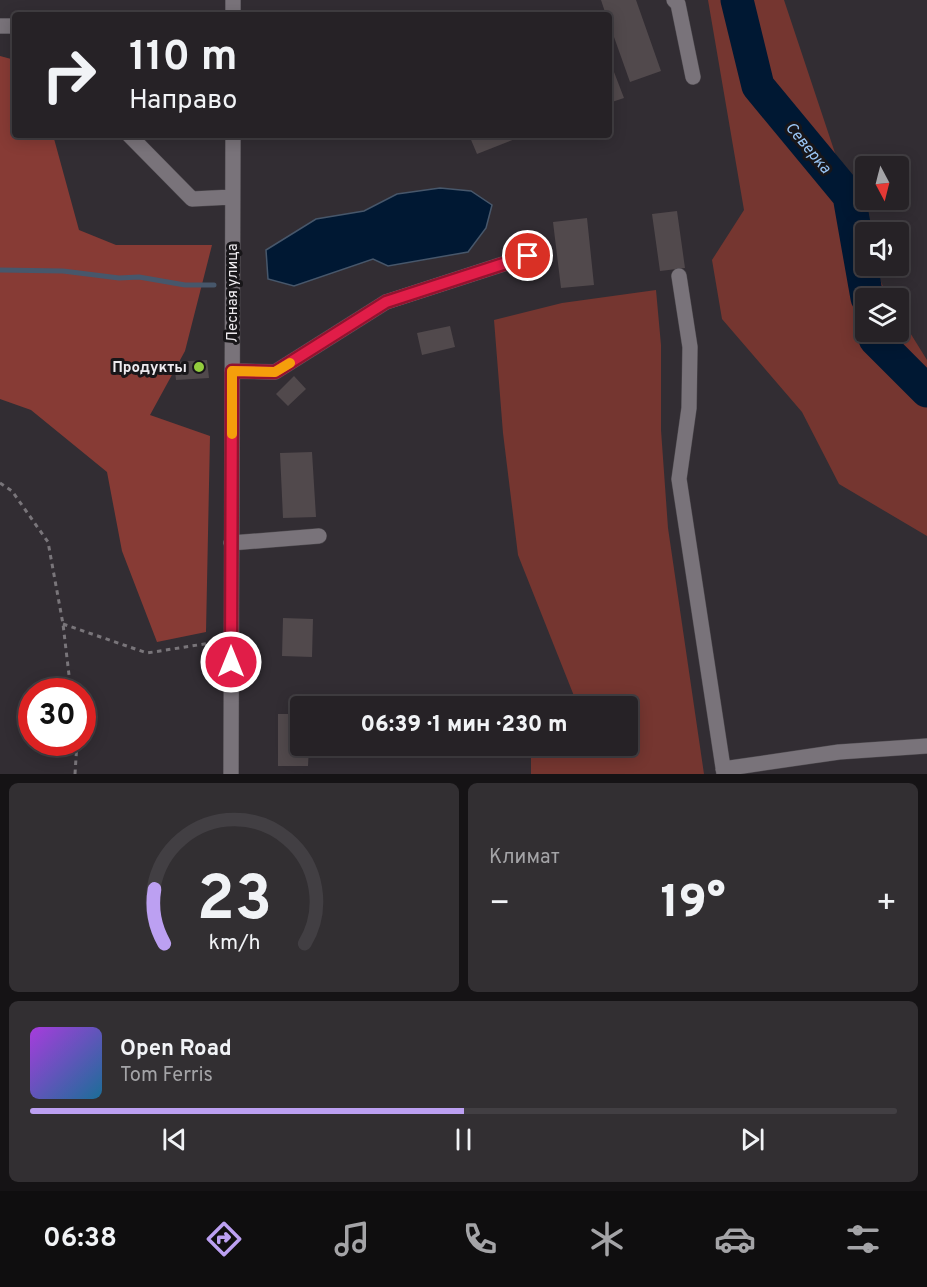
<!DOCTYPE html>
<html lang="ru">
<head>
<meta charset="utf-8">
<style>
	body { margin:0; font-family:Overpass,sans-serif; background:#322f32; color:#f1f3f6; height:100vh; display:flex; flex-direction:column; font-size:22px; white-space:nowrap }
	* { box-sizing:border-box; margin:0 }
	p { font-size:20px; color:#a4a4a7 }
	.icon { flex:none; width:33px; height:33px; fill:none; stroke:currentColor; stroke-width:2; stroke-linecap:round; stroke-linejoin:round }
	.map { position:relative; height:774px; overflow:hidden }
	.side { display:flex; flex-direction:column; gap:9px; padding:9px; background:#151315; flex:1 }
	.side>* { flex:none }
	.top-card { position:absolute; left:12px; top:12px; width:600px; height:126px; border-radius:6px; box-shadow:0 3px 15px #0003,0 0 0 2px #423f43; background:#262226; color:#f1f3f6; overflow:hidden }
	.needle { width:39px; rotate:173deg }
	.fabs { position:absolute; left:855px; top:156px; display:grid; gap:12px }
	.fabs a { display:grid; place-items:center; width:54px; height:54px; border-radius:6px; background:#262226; box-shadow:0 3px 15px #0003,0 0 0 2px #423f43; font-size:30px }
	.speed { position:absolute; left:18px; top:678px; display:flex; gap:12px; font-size:30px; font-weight:700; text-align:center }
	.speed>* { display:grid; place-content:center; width:78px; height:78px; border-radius:50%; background:#262226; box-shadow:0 3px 15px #0003,0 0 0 2px #423f43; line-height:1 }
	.speed .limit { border:9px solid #d22; background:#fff; color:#111 }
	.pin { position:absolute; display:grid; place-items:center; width:51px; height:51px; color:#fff; margin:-26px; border:3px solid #fff; border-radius:50%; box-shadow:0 2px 6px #0007 }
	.me { position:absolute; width:66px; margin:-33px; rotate:0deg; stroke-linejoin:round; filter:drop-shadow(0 0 4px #0008) }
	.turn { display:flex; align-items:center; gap:21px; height:126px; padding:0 18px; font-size:27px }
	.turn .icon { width:78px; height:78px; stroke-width:2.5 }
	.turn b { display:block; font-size:42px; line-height:51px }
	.big { font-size:45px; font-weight:800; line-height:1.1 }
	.side .card { flex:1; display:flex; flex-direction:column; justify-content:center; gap:9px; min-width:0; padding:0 21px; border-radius:9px; background:#322f32 }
	.side .dial { align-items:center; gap:0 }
	.dial svg { height:156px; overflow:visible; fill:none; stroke:#423f43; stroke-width:7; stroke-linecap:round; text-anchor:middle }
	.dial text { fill:#f1f3f6; stroke:none }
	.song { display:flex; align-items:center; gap:18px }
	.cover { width:72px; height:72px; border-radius:9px; background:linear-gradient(135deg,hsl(280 70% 55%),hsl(200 70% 35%)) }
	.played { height:6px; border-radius:3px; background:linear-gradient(90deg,#bca0f2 50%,#423f43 50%) }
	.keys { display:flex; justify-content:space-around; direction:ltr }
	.heat { display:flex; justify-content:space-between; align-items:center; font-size:33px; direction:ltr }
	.side .tiles { flex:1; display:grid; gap:9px; grid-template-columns:1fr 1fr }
	.card:last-child { grid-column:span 2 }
	.trip { position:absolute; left:290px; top:696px; width:348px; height:60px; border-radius:6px; background:#262226; box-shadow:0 3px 15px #0003,0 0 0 2px #423f43; font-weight:800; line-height:60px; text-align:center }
	.tabs { display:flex; height:96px; justify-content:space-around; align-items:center; background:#0f0e0f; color:#a4a4a7 }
	.tabs .icon { width:42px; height:42px }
	.tabs .on { color:#bca0f2 }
	.tabs b { font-size:27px; color:#f1f3f6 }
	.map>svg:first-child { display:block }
</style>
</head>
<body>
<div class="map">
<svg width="927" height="774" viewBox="0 0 927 774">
	<rect width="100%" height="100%" fill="#322d33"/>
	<path fill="#753630" d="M708,0h76l81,243 1,23h8l14,32h-22v34h32l1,-17 28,45v176l-88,-52 -37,-72 -80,-93 -10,-59 32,-50z
		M656,290l5,55v85l7,98 36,246h-173v-20l46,-5 1,-3h49v-40h-49l-60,-151 -15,-122 -9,-113 68,-17z"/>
	<path fill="#873b35" d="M0,56l15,4v75h38l26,95 37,15h96l-27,106 -35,64 60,21 -4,196 -49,10 -35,-91 -15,-79 -76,-62 -31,-11z"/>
	<path fill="#001833" stroke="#47576b" stroke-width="1.5" d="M440,188l31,3 21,14 -6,23 -18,24 -80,14 -15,-7 -79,27 -26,-7 -2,-29 50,-31 48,-8 33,-17z"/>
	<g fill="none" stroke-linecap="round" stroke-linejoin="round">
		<path stroke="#47576b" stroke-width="5" d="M0,270l63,1 56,7 20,-1 46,8h29"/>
		<path stroke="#001833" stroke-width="33" d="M737,0l21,86 91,110 18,102
			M873,332l2,7 52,52"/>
	</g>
	<path fill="#51494c" d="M601,0h35l25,71 -31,11 -21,-59v-8h-3z
		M609,59l15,39 -15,5z
		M469,135h56l-48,19z
		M677,211l8,57 -25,3 -8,-57z
		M587,218l7,67 -33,3 -8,-66z
		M450,326l5,21 -33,8 -5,-22z
		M207,360l2,18 -33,2 -2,-18z
		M294,376l12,13 -18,17 -12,-12z
		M312,452l4,65 -33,1 -3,-65z
		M283,618l30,1 -1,38 -30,-1z
		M278,714h22v32h9l-1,20h-30z"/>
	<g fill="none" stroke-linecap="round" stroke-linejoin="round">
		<defs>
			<path id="minor" d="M233,0v15
				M674,0l4,4 15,73
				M0,26h15
				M129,135l63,64 40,-2
				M679,276l11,71 -1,61 -10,71 45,295
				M232,371l43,1 111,-70 142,-46
				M231,543l88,-7
				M723,769l116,-17 88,-6
				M231,774l2,-639"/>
		</defs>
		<use href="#minor" stroke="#4d494e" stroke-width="16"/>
		<path stroke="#79757a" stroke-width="3" stroke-dasharray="4.5 4.5" stroke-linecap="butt" d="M0,483l12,8 36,51 15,82 8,68
			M63,624l84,29 70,-11
			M75,774l2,-32"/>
		<use href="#minor" stroke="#79737a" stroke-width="15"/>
	</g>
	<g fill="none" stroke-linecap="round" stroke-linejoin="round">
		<defs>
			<path id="route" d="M231,662l1,-291 43,1 111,-70 142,-46"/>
		</defs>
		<use href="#route" stroke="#92132f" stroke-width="15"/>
		<use href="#route" stroke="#e11d48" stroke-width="10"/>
		<path stroke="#f59e0b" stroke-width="10" d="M232,434v-63l43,1 15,-9"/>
	</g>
	<circle fill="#93cc3d" stroke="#181619" stroke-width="2" cx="199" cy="367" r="6"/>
	<g text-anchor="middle" stroke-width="6" stroke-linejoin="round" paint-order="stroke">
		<g font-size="15" fill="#edeaee" stroke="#181619">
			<text transform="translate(232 293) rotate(-90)" y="5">Лесная улица</text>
		</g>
		<g font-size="15" font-weight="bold" fill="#edeaee" stroke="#181619" text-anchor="end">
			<text x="187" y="372">Продукты</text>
		</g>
		<g font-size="16" font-style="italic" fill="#99c5f4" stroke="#181619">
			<text transform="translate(809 147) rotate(50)" y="6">Северка</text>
		</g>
	</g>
</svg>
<div class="fabs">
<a><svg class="needle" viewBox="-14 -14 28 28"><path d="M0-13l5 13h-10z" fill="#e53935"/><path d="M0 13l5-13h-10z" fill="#a4a4a7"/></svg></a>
<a><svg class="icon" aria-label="sound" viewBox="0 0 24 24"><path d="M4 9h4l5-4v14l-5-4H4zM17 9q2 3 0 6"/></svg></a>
<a><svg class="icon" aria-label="layers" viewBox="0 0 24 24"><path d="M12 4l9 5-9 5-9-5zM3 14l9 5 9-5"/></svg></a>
</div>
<div class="speed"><div class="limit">30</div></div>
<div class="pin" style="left:528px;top:256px;background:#d93025"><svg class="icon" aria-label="arrive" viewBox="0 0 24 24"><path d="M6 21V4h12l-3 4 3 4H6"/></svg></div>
<svg class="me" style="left:231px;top:662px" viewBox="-20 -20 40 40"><circle r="17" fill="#e11d48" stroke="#fff" stroke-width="3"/><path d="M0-11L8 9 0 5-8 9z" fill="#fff"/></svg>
<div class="trip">06:39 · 1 мин · 230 m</div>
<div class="top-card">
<div class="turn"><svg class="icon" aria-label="right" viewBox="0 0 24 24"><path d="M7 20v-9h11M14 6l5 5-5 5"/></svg><div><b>110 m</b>Направо</div></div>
</div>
</div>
<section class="side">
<div class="tiles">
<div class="card dial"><svg viewBox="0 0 100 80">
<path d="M14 69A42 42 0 1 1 86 69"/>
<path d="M14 69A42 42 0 0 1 9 41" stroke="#bca0f2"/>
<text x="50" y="56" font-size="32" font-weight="700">23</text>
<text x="50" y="72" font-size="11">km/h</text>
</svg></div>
<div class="card"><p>Климат</p>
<div class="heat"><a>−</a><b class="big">19°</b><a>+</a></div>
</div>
<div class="card">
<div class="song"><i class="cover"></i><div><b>Open Road</b><p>Tom Ferris</p></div></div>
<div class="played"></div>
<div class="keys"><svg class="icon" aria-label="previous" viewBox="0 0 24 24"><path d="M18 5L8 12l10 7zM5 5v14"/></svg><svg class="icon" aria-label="pause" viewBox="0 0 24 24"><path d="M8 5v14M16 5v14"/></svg><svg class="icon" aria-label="next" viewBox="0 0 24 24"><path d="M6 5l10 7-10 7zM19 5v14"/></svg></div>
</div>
</div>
</section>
<nav class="tabs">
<b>06:38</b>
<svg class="icon on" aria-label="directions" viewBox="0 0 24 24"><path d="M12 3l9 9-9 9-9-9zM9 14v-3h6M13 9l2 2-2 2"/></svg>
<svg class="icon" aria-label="music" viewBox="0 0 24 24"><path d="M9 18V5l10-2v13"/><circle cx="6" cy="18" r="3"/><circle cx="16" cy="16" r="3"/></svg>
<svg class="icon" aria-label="phone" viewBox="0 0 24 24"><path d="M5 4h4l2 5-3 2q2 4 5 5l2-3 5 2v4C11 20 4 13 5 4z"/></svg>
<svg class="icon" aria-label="climate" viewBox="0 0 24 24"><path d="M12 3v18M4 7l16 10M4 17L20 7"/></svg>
<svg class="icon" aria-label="car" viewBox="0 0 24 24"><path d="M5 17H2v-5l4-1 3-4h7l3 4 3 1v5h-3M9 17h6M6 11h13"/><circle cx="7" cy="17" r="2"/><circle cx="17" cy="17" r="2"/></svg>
<svg class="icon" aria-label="filters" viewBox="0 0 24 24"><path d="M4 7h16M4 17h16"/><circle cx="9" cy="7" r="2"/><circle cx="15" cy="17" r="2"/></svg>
</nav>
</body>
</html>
